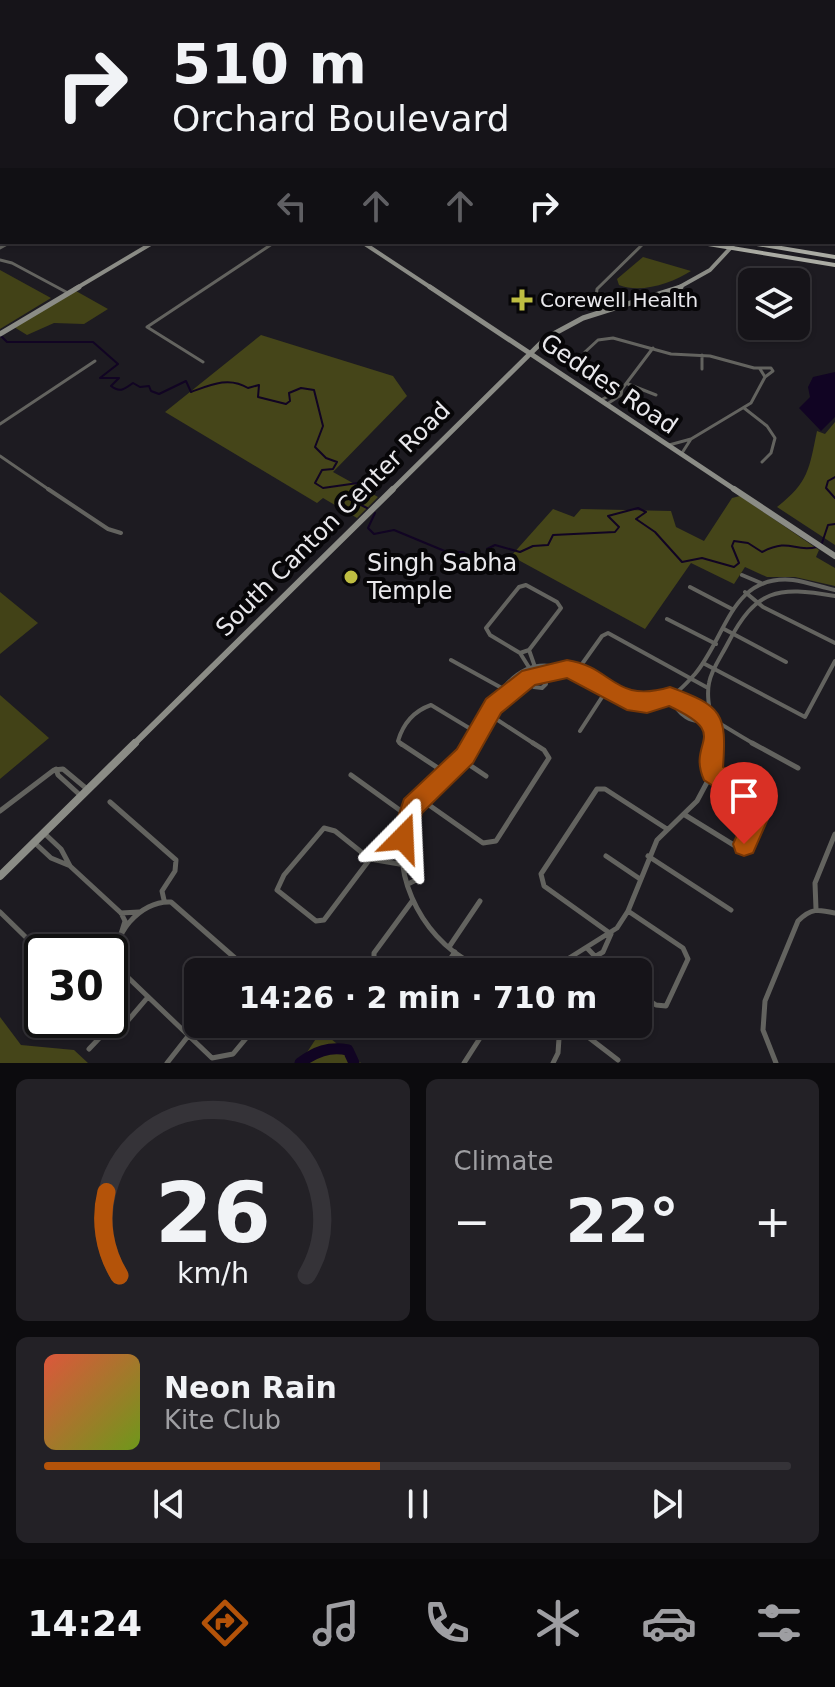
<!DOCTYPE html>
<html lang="en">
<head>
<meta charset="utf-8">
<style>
	body { margin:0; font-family:"DejaVu Sans",sans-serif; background:#232126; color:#f1f3f6; height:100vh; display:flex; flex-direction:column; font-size:30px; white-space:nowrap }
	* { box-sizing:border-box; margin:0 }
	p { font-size:26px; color:#9e9ea2 }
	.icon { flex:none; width:44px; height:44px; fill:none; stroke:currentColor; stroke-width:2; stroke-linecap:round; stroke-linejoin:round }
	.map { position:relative; height:1063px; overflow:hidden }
	.sheet { display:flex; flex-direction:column; gap:16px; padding:16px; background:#0c0b0e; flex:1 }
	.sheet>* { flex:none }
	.banner { position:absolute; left:0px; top:0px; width:836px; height:244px; box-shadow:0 2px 6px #0004,0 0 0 2px #353338; background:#161419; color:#f1f3f6; overflow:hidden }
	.tools { position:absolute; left:738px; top:268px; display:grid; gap:16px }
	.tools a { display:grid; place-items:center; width:72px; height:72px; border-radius:12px; background:#161419; box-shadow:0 2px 6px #0004,0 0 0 2px #353338; font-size:40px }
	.speed { position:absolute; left:24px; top:934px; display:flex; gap:16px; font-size:40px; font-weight:700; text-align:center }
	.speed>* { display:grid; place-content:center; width:104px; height:104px; border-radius:50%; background:#161419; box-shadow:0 2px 6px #0004,0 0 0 2px #353338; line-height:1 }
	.speed .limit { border:4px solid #111; border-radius:12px; background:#fff; color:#111 }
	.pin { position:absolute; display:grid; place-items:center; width:68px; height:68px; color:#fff; margin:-82px -34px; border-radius:50% 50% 50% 0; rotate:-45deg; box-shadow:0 0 8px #0007 }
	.pin .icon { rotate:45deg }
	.me { position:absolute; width:88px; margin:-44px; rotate:21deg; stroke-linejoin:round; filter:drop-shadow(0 0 6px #0008) }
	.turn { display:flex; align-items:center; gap:28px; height:168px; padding:0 40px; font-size:36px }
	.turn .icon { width:104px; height:104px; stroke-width:2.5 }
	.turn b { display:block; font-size:56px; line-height:68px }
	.lanes { display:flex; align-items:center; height:76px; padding:0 40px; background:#0003; justify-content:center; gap:40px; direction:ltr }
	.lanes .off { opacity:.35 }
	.big { font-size:60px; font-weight:700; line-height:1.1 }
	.sheet .card { flex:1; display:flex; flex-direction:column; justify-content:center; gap:12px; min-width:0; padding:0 28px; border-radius:12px; background:#232126 }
	.sheet .dial { align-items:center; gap:0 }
	.dial svg { height:208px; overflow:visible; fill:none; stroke:#353338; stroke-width:7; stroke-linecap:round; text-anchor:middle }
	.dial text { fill:#f1f3f6; stroke:none }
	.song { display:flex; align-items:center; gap:24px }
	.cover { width:96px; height:96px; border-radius:12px; background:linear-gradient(135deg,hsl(10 70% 55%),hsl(80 70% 35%)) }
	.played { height:8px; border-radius:4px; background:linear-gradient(90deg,#b45309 45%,#353338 45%) }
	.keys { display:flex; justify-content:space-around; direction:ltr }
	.heat { display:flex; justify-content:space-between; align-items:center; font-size:44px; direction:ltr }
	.sheet .tiles { flex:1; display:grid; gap:16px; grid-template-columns:1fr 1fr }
	.card:last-child { grid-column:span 2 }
	.trip { position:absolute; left:184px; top:958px; width:468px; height:80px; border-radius:12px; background:#161419; box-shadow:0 2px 6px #0004,0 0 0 2px #353338; font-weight:700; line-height:80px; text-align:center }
	.tab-bar { display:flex; height:128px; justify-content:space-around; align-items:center; background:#09080a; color:#9e9ea2 }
	.tab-bar .icon { width:56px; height:56px }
	.tab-bar .current { color:#b45309 }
	.tab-bar b { font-size:36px; color:#f1f3f6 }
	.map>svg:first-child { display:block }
</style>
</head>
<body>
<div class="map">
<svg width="835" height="1063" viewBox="0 0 835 1063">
	<rect width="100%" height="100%" fill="#1d1b21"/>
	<path fill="#424217" d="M643,257l48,14c-19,12 -50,23 -72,14l-2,-6z
		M0,270l51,28 -51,31z
		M76,291l32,18 -24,15 -30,-1 -27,12 -13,-8z
		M0,592l38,31 -38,31z
		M0,695l49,43 -49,41z"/>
	<path fill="#454519" d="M261,335l132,41 14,20 -74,76 45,25 -21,21 -34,-20 -6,5 -152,-91z
		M835,422v123l-58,-38c32,-25 32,-38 40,-76l8,3z
		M740,496l79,54 -3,7 19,11v18l-40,-9h-28l-22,-10 -11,17 -43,-21 -46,66 -134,-73 42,-47 21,8 7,-8 90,2 5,16 28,14 28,-43z
		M0,1017l21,28 53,5 14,13h-88z
		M321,1031l40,32h-61z"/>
	<path fill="#110423" d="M835,372v45l-14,14 -22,-23 11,-11 -2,-10 5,-10z"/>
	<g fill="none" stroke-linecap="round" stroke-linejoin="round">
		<path stroke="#110423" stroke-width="2" d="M295,0l7,2
			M694,0l8,2
			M220,2l5,-2
			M350,2l4,-2
			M1,336l6,6h86l25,22 -18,14h19l-8,8c9,7 14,3 22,-3l7,4 9,-1 2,5 8,3 27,-13 5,11c19,-7 38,-16 57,-4l11,-3 -1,12 28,7 4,-3 -1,-8 12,-5 13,2 9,36 -8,21 11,11 11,4 -4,7 -11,1 -7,13 8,5 35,-5 1,4 -12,11 20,10
			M835,477l-7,4 -2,7 9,10
			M375,513l-7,15 6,6 20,-4 53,22h16l13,10 12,-4 -1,-9 8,-4 25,7 13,-6 15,-1 5,-10 62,-3 4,-5 -11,-11 30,-8 8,4 -10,7 19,13 27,30 20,-4 32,9 5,-4 -7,-17 2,-5 14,2 14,9c29,-15 31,1 55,-5
			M822,543l6,-18 7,-1"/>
		<path stroke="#110423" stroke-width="11" d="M300,1063c15,-11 29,-17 48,-13l6,13"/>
		<path stroke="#63635f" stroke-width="2" d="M518,0l8,2
			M230,2l4,-2"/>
		<path stroke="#63635f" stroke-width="3" d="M0,248l11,-6
			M0,260l12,3 56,30
			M603,308l-7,-10 1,-9 48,-47
			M585,352l13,-12 15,-2 58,16 39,2 44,12h17l2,3 -8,6
			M702,355v14
			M203,362l-56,-35 128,-85
			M628,384l28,11
			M622,389l31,-41
			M601,400l21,-11 -1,6 -14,9
			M744,408l23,18 8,12 -4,15 -9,9
			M0,424l95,-63
			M691,439l60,-36 14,-26 -5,-8
			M669,445l22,-6 -9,14
			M0,456l51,35"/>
		<path stroke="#63635f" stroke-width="4" d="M48,489l60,40 13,4
			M742,575l19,8
			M526,585l31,17 4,6 -32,42 -9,3 -30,-18 -4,-7 33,-41z
			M690,587l42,22
			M745,592l18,15 72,36
			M667,619l49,25
			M724,629l62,33
			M529,650l6,17
			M520,653l10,16
			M451,660l58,32
			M703,663l102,54 30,-56
			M577,671l25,-35 6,-3 100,55
			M529,678l5,9 8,1 4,-4 -3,-11
			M670,697c30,12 57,32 86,48
			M670,697c9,18 20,28 40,23
			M496,704l33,-26 35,-8
			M490,715l46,30
			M580,731l26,-40
			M402,745l-4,-4c5,-17 16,-30 33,-36l48,29
			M473,745c11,-19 17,-42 32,-59 53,-60 102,33 157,15 13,-5 24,-17 33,-27 32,-38 36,-100 98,-94 14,2 28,7 42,10
			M715,745c0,-21 -10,-41 -6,-62 2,-13 13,-28 19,-40 28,-54 49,-57 107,-47"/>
		<path stroke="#63635f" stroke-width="5" d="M400,743l47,31
			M474,743c-16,27 -49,39 -63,68 -27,53 9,127 61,152 9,5 20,6 30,9
			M752,743l46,25
			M462,760l24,16
			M56,769l2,6 23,21
			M351,775l57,41
			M419,798l64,45 13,-2 53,-83 -5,-8 -11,-7
			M110,802l66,58 -1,11 -13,20 2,9
			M0,811l54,-41 9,-1 24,20
			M685,815l52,32 6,-1 20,-41 -51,-32
			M324,828l11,3 35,28 -46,61 -8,1 -39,-31 7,-15z
			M44,833l17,16 9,17 51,47 4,8 -4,13
			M36,844l15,14 17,7
			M606,856l34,23
			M648,856l83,54
			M370,859l47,8 3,11 -12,6
			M816,909l-1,-26 20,-49
			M628,911l55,37 5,11 -22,47 -10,-1 -18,-12
			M0,912l42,41
			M121,913l18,-1
			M611,934l-67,-48 -3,-12 56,-85h8l62,40
			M449,947l31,-46
			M588,949l22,23
			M561,962l4,10
			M308,968l3,4
			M251,972l-80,-70c-31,-2 -61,34 -55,64l96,92 21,-4 25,-30
			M384,972l-10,-10v-9l39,-53
			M441,972l14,-20
			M526,972l40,-12 51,-32 11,-17 29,-71 40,-39 15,-28 3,-30
			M569,972l34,-20 8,-18
			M560,1027h15l43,33
			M89,1049l19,-20 17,-5 23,-27
			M167,1063l22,-28
			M464,1063l25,-39
			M553,1063l5,-10 2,-29
			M776,1063l-13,-33 2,-29 33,-80c13,-13 20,-12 37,-8"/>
		<path stroke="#8b8c86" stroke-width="3" d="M808,0l13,2
			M555,2l3,-2"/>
		<path stroke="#8b8c86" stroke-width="4" d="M362,242l71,47
			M75,289l79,-47
			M676,289l34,-19 26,-28"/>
		<path stroke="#8b8c86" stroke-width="5" d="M430,287l307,204
			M0,334l79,-47
			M391,491l155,-153 37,-20 98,-31"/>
		<path stroke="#8b8c86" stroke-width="6" d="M734,489l101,67
			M133,745l260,-256"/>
		<path stroke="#8b8c86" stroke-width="8" d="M0,876l135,-133"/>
		<path stroke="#abaca4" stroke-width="4" d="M696,242l139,23
			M745,242l90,15"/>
		<defs>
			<path id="rail" d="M595,0l13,2"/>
		</defs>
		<use href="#rail" stroke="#cecdd2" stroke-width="4"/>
		<use href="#rail" stroke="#070608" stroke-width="2" stroke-dasharray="3" stroke-linecap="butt"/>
	</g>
	<path fill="#b45309" stroke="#753606" stroke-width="2" d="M567,660c47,7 46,44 103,27 52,19 57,26 53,80l48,30 3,8 -21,48 -9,3 -8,-3 -3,-9 16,-35 -45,-29c-18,-40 29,-44 -35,-74l-22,7 -20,-3 -60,-32 -32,7 -34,28 -28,50 -51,50 -11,33 -8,4 -9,-4 -3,-8 13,-39 53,-50 29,-50 36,-28z"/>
	<g fill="#bfbe42" stroke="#070608" stroke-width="3">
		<path d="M518 288h8v8h8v8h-8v8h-8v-8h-8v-8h8z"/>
		<circle cx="351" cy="577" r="8"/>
	</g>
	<g text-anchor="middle" stroke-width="8" stroke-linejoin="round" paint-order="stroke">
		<g font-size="20" fill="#e9e8ec" stroke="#070608" text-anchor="start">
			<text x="540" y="307">Corewell Health</text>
		</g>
		<g font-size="24" fill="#e9e8ec" stroke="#070608">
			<text transform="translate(609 384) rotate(34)" y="8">Geddes Road</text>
			<text transform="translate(333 519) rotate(-45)" y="8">South Canton Center Road</text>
		</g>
		<g font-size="24" fill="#e9e8ec" stroke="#070608" text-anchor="start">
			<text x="367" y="571">Singh Sabha<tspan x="367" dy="28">Temple</tspan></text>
		</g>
	</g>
</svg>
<div class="tools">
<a><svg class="icon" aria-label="layers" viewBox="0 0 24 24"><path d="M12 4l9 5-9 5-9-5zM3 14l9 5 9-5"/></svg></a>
</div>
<div class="speed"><div class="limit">30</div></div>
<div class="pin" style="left:744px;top:844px;background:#d93025"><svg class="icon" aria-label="arrive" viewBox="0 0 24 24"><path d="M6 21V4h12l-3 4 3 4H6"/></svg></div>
<svg class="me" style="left:403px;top:838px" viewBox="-20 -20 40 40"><path d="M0-17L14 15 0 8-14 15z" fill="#b45309" stroke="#fff" stroke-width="4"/></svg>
<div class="trip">14:26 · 2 min · 710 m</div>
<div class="banner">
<div class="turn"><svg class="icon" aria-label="right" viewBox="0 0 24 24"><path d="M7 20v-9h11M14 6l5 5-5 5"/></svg><div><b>510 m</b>Orchard Boulevard</div></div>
<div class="lanes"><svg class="icon off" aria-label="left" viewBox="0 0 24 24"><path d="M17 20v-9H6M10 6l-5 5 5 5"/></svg><svg class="icon off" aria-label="ahead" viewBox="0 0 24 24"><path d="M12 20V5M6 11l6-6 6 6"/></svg><svg class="icon off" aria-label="ahead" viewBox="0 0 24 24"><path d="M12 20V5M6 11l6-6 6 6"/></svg><svg class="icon" aria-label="right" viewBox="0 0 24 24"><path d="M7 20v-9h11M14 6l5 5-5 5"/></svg></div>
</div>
</div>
<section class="sheet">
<div class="tiles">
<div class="card dial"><svg viewBox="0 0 100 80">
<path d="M14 69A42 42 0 1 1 86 69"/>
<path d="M14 69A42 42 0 0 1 9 37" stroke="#b45309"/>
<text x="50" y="56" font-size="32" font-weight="700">26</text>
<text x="50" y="72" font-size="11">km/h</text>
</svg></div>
<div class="card"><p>Climate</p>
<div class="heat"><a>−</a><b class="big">22°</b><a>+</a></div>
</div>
<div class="card">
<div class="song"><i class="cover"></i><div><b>Neon Rain</b><p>Kite Club</p></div></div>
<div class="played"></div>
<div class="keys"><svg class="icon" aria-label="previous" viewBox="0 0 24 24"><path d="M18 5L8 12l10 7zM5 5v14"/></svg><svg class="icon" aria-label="pause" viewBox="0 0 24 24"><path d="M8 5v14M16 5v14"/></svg><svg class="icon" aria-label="next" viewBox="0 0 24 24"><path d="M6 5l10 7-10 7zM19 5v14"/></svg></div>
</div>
</div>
</section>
<nav class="tab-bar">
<b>14:24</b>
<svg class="icon current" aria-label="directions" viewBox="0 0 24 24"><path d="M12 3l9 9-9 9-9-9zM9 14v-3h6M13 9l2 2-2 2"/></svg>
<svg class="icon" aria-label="music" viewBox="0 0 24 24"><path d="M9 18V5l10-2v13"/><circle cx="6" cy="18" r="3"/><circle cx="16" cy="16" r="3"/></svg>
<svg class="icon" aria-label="phone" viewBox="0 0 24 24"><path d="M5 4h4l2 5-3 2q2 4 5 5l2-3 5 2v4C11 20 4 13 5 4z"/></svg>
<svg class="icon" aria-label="climate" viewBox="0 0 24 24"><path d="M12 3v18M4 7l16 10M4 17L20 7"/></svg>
<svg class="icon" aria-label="car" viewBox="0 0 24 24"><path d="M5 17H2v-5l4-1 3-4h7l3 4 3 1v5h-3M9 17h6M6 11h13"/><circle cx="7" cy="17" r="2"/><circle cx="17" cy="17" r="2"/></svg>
<svg class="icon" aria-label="filters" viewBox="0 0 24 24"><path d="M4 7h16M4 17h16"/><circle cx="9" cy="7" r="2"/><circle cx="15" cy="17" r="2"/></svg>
</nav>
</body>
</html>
